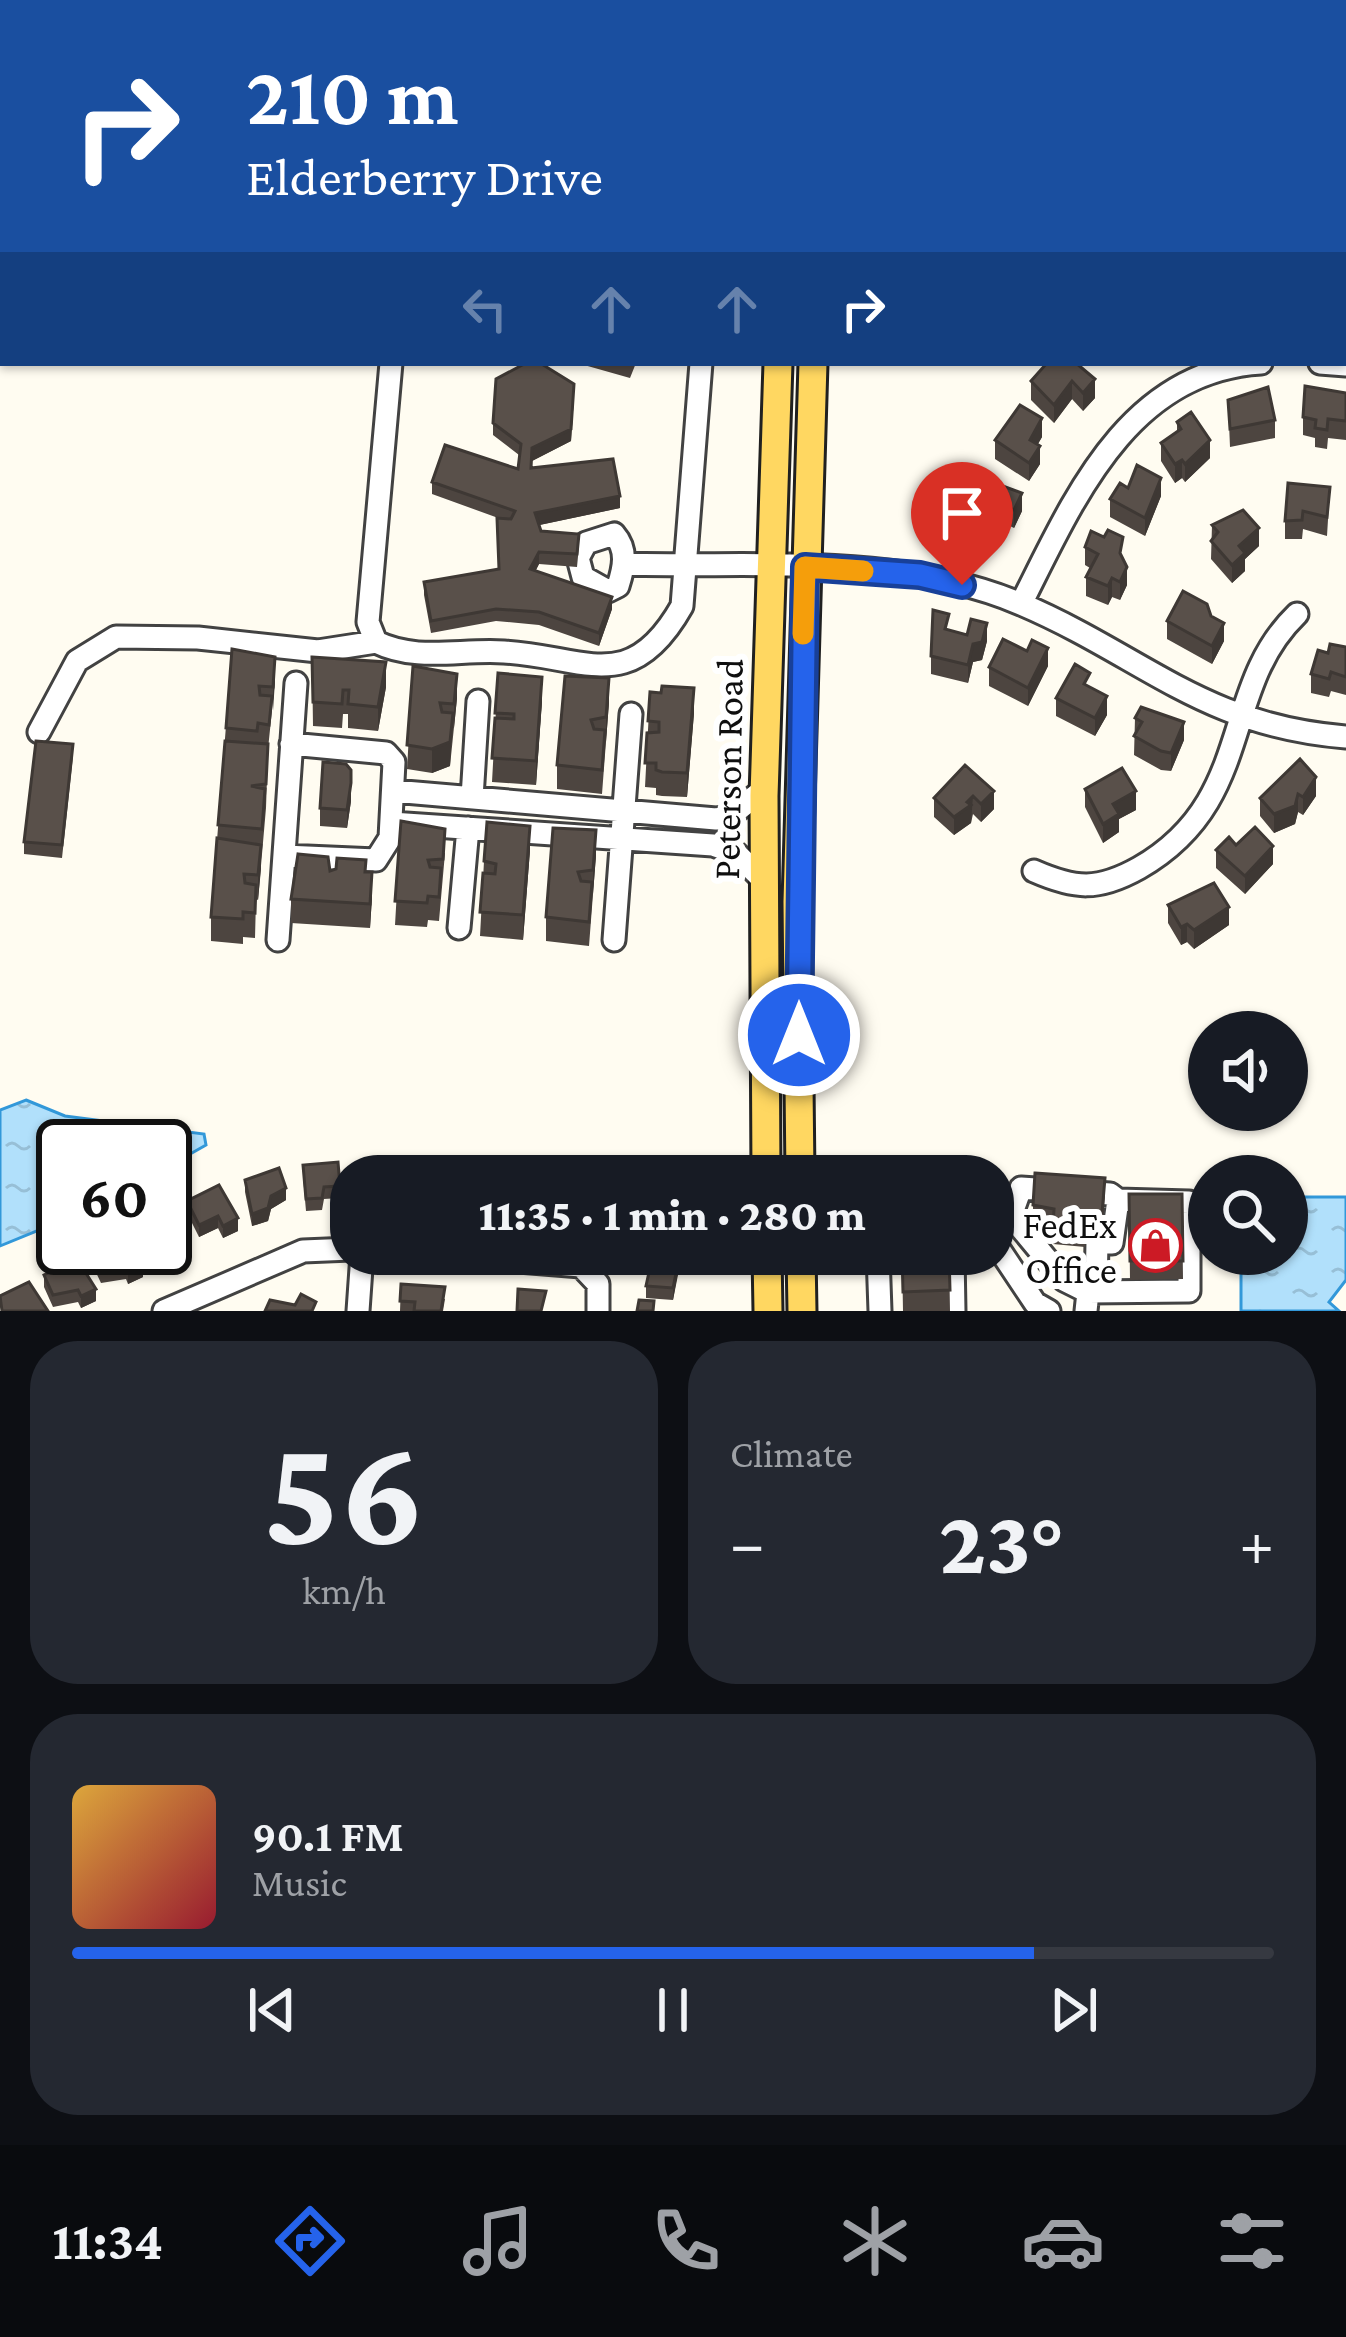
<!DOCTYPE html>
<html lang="en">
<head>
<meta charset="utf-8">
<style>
	body { margin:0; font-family:"Crimson Pro",serif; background:#242831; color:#f1f3f6; height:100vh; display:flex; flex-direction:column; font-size:45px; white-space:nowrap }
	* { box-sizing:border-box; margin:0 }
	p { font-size:39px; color:#9ea1a6 }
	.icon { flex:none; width:66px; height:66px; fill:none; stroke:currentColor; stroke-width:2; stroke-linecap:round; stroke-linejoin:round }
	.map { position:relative; height:1311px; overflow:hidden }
	.side { display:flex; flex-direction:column; gap:30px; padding:30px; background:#0d0f14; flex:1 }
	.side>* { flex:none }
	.banner { position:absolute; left:0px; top:0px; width:1347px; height:366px; box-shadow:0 3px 9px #0004; background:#1a4fa0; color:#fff; overflow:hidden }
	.tools { position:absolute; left:1188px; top:1011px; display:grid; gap:24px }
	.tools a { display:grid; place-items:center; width:120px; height:120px; border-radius:50%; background:#171b24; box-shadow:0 3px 9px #0004; font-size:60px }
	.speed { position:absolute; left:36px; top:1119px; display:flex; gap:24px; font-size:60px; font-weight:700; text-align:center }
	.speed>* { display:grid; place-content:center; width:156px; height:156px; border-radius:50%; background:#171b24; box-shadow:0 3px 9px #0004; line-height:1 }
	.speed .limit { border:6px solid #111; border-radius:18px; background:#fff; color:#111 }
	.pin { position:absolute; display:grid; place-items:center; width:102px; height:102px; color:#fff; margin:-123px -51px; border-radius:50% 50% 50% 0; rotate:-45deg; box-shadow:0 0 12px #0007 }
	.pin .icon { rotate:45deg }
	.me { position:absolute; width:132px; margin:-66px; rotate:0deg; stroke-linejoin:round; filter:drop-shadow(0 0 9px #0008) }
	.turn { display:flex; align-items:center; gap:42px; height:252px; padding:0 48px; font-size:54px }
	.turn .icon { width:156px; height:156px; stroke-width:2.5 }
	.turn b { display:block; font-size:84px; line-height:102px }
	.lanes { display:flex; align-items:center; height:114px; padding:0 48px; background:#0003; justify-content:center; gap:60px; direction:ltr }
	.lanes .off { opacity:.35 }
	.big { font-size:90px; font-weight:800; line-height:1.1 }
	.side .card { flex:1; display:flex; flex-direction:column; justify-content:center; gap:18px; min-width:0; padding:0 42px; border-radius:48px; background:#242831 }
	.side .dial { align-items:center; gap:0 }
	.dial b { font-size:156px; line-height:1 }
	.song { display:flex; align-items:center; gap:36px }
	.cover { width:144px; height:144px; border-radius:18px; background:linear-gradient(135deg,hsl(40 70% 55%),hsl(350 70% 35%)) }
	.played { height:12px; border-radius:6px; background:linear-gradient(90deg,#2563eb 80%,#363941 80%) }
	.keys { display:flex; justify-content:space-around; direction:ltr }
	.heat { display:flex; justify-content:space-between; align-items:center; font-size:66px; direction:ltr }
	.side .tiles { flex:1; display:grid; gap:30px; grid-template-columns:1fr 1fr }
	.card:last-child { grid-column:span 2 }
	.trip { position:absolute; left:330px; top:1155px; width:684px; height:120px; border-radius:48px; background:#171b24; box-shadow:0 3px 9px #0004; font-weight:800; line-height:120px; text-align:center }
	.tabs { display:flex; height:192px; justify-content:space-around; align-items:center; background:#090b0e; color:#9ea1a6 }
	.tabs .icon { width:84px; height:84px }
	.tabs .current { color:#2563eb }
	.tabs b { font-size:54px; color:#f1f3f6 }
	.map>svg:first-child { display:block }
</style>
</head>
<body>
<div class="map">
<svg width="1346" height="1311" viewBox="0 0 1346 1311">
	<defs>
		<pattern id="water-ripples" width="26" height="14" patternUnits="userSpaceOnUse" patternTransform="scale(3)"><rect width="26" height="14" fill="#b1e0fb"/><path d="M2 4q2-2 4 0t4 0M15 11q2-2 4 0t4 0" fill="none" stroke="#97bfd6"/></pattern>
	</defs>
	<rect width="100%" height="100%" fill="#fffcf1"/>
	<path fill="url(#water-ripples)" stroke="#3298d9" stroke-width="3" d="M26,1100l39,16 139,18 2,11 -37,21 -4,-20 -99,-12 -15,19 -2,73 -49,20v-136z
		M1287,1197h59v83l-17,22 10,9h-98v-57h46z"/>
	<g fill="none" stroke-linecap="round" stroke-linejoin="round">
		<defs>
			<path id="minor" d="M1164,3v-3
				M1344,147h2
				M391,363l-23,259 8,20c41,20 84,7 128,10 80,4 126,46 178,-46l19,-243
				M1320,363l26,2
				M614,534c14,16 10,33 4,52l-10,5 -25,-14 -5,-19 8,-15z
				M624,564c130,4 275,-12 397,40 122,52 182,122 325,133
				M1021,604c52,-103 106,-233 240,-241
				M39,732l38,-71 39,-24 82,1 120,13 58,-9
				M393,791l323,28 13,-2 35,-28
				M472,798l6,-97
				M391,823l322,22 23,8 28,28
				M284,856l92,4 14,-22 4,-76 -8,-9 -95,-9
				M1034,871c41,18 64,20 105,-3 117,-67 80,-179 158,-254
				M459,928l9,-100
				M278,940l18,-257
				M614,940l17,-226
				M766,1174l148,2
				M1011,1216l53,64 24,12
				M993,1227l18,-11 10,-28 89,6 8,6 71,2v89l-101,1 -2,19
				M993,1240l42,63 14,8
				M432,1254l149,12 17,18v27
				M878,1254l2,57
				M953,1254l1,57
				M1096,1292l1,-50 15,1 6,-43
				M164,1311l139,-60 48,-2
				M358,1311l4,-57"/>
			<path id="major" d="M801,3v-3
				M835,3l1,-3
				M766,1176l-2,-380 14,-433
				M800,1176l-3,-274 16,-539
				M767,1254l1,57
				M801,1254l1,57"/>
		</defs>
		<use href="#minor" stroke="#424242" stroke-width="27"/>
		<use href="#major" stroke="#202020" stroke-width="33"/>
		<use href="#minor" stroke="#fff" stroke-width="21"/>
		<use href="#major" stroke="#ffd761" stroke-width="27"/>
	</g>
	<path fill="#4d4540" d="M917,0h55v3h-55z
		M577,363h59l-6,15z
		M1095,379v19l-12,13 -11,-12 -18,24 -23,-23v-19z
		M1346,393v47l-18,-2 -1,11 -12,-2v-9l-12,-3v-18z
		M574,397l-3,44 -39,20v7l88,40 -81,17 2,6 38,15 -2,21 -38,-3 -3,6 76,39 -13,37 -60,-21 -43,-4 -65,12 -7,-38v-13l75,-13 2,-50 -69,-25v-12l86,-13 1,-14 -26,-20v-12z
		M1228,400l47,20v18l-45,9z
		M1177,422l33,36 -25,24 -3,-4 -7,5 -14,-22v-18l16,-11z
		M1042,437l-5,8 3,19 -11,17 -34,-22v-19z
		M1330,487l-3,49 -24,-7 -1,10h-17v-18z
		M1128,488l33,8 -16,40 -35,-19v-18z
		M973,494l49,17 -8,17 -16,-8 -12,24 -23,-12v-10l-6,-3v-18z
		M1212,525l47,21 -14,13v12l-13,12 -21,-24z
		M1085,547l38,11 4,27 -7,15 -8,-3 -4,8 -22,-9v-19l4,-9 -5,-3z
		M1211,616l13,25 -12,23 -45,-25v-18z
		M949,630l38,11 -5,19 -9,2 -5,21 -37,-9v-18z
		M1346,647v48l-15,-4 -2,6 -18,-4v-19l17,-21z
		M232,649l43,32 -7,68 -2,59 -8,92 -2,-1 -1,39 -12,-1v7l-32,-3v-24z
		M312,657l74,30 -8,44 -30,-3v-14h-5l-1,14 -29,-2z
		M413,666l44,32 -7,68 -18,7 -25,-4z
		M1048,666l-20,40 -39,-20v-19z
		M498,673l44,28 -6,84 -44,-3z
		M565,676l44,26 -7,92 -45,-5v-24z
		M1090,687l17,28 -12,21 -39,-20v-18z
		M650,692l44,21 -7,84 -25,-1 -6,-1v-7l-11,-1z
		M1135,718l49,22 -13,31 -10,-1 -27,-15z
		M73,756l-11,102 -38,-4v-12z
		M1300,759l16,37 -13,19 -5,-3 -3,12 -21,9 -14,-17v-18z
		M965,765l29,44 -13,13 -8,-8 -2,9 -17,12 -20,-18v-19z
		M1085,789l51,21 -17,9v13l-16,11 -18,-36z
		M351,801l-4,27 -27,-2v-18z
		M401,821l44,32 -6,68 -11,-1 -1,7 -32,-2z
		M553,828l43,27 -7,91 -43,-5v-24z
		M530,850l-7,90 -43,-4 4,-75z
		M1216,850l57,14 -28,30 -29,-26z
		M330,871l36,1 6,25 -2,31 -79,-5v-24z
		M1168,905l61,20 -35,24 -7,-7 -6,3 -13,-22z
		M303,1177l37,9v12l-16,1 -2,11 -16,1z
		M245,1180l41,20 -15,9 -3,12 -16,5 -7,-34z
		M219,1185l19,46 -15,7 -5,-10 -19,9 -12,-24v-12z
		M1129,1194h53l1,85 -53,1z
		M1105,1196l-3,35 -16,-1 -1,17 -32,-3v-17l-20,-3v-19z
		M143,1248h22l24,1 -35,23z
		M92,1252l51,12v13l-15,7 -2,-5 -25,4 -9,-19z
		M681,1254l-8,46 -27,-2v-12z
		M902,1254h47l1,57h-47z
		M77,1259l19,42 -15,7 -3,-6 -25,5 -9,-20v-12z
		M401,1284l44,15 -2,12h-43z"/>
	<path fill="#3e3834" d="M1095,379v19l-12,13v-18z
		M1072,381v18l-18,24v-18z
		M574,397l-3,44 -39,20 -1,19 1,-32z
		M1042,418v19l-12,21v-18z
		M1210,440v18l-25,24v-18z
		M1040,446v18l-11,17v-18z
		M1182,460v18l-7,5v-19z
		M1161,478v18l-16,40v-18z
		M1022,493v18l-8,17v-18z
		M620,496v12l-85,18v-13z
		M998,502v18l-12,24v-19z
		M1259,528v18l-14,13v12l-13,12v-18l7,-19z
		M539,552v12l-9,17v-12z
		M1127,567v18l-7,15v-18z
		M1112,578v19l-4,8v-19z
		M612,597v12l-13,37v-13z
		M987,623v18l-5,19 -9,2 -5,21v-18l5,-21z
		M1224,623v18l-12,23v-18z
		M1048,648v18l-20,40v-18z
		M275,657v24l-2,30v-24z
		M386,662v25l-8,44v-24z
		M457,674v24l-3,30v-24z
		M542,677v24l-6,84v-24z
		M609,678v24l-3,40v-25z
		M694,688v25l-7,84v-24z
		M1107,696v19l-12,21v-18z
		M453,713l-3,53 -18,7v-24z
		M1184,722v18l-13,31v-18z
		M1316,777v19l-13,19v-18z
		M351,783v18l-4,27v-18z
		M994,791v18l-13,13v-18z
		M1136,791v19l-17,9v13l-16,11v-19l10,-20z
		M1298,794v18l-3,12 -21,9v-19z
		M973,796l-2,27 -17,12v-18z
		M530,826v24l-7,90v-25z
		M596,830v25l-3,39v-24z
		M261,845v24l-3,31v-25z
		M1273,846v18l-28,30v-18z
		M372,872v25l-2,31v-24z
		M1229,907v18l-35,24v-19z
		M1187,924v18l-6,3v-18z
		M286,1188v12l-15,9 -3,12 -16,5v-12l19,-18z
		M218,1216v12l-19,9v-12z
		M238,1218v13l-15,7v-12z
		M189,1237v12l-35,23v-12z
		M680,1254l1,6 -8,40v-12z
		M143,1264v13l-15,7v-12z
		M96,1289v12l-15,7v-12z"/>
	<path fill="#59504a" stroke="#3e3834" stroke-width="3" d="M1207,0h21v3h-21z
		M1344,269h2v28l-2,-1z
		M526,363h14l34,21 -3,45 -39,19 -1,20 82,-9 7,37 -85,17 6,18 38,3 -2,20 -38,-2 -9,17 82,28 -13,36 -60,-21 -43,-3 -65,12 -7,-39 75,-13 -2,-51 14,1 4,-8 -83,-29 13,-37 73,24 3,-25 -28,-21 3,-44z
		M1047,363h29l19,16 -12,14 -11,-12 -18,24 -23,-24z
		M1305,386l41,7v28l-18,-2 -1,11 -12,-2 1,-8 -13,-3z
		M1268,387l7,33 -45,9 -2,-29z
		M1020,405l22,13 -12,22 10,6 -11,17 -34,-23z
		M1191,412l19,28 -25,24 -3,-4 -7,4 -14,-21 20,-14 -4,-7z
		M1137,465l24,13 -16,40 -35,-19 10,-16 8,5z
		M981,478l41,15 -8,17 -16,-8 -12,23 -23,-11 4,-9 -10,-4 6,-13 10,6z
		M1288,483l42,4 -3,30 -24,-6 -1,9 -17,1z
		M1243,510l16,18 -20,18 6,7 -13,12 -21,-24 7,-9 -6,-7z
		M1108,530l15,7 -3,16 7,14 -7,15 -8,-4 -4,8 -22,-9 12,-23 -13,-7 6,-16 13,6z
		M1183,591l24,13 4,12 13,7 -12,23 -45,-25z
		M933,610l16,4 -4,15 22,6 4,-16 16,4 -5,19 -9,2 -5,21 -37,-9z
		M1003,639l24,12 5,-11 16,8 -20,40 -39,-21z
		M1330,644l16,3v30l-15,-5 -2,7 -18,-5 7,-24 10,3z
		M232,649l43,8 -2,30 -14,-1 1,9 12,1 -3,29 -11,-2 -1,8 -31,-3z
		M312,657l74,5 -8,45 -30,-3 1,-14h-6l-1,14 -29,-2z
		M1075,664l15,9 -6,11 23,12 -12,22 -39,-20z
		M413,666l44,8 -3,30 -14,-1 2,9 11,1 -3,29 -18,7 -25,-4z
		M498,673l44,4 -6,84 -44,-3 3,-40 19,1v-5l-19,-1z
		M565,676l44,2 -3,39 -15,3 3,9 11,1 -3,40 -45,-5z
		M662,686l32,2 -7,85 -25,-1 -6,-2v-7h-11l2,-30 12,-1v-10l-11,-1 2,-29 11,1z
		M1141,707l43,15 -13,31 -10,-2 -27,-15 8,-14 -7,-4z
		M36,741l37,3 -11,101 -38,-3z
		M225,741l43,3 -2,40 -15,2 14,3 -3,40 -44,-4z
		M1300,759l16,18 -13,20 -5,-3 -3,12 -21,8 -14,-16z
		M323,762l23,2 5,6v13l-4,27 -27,-2z
		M965,765l29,26 -13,13 -8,-8 -6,6 4,3 -17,12 -20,-19z
		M1122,768l14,23 -23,13 6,10 -16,10 -18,-35z
		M401,821l44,8 -2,30 -15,1 2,7 11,1 -2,29 -11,-1 -1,7 -32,-2z
		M487,822l43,4 -7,89 -43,-3 3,-39 12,1 1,-10 -12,-3z
		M1255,827l18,19 -28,30 -29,-26 13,-13 7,8z
		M553,828l43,2 -3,40 -15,2 3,9 11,1 -3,40 -43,-5z
		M217,838l44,7 -3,30 -14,-1 1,9 11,2 -1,28 -12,-1v7l-32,-2z
		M298,854l30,3 2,14 6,-2 1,-11 29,2 -1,12h7l-2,32 -79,-5z
		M1214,883l15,24 -35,23 -7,-6 -6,3 -13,-22z
		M493,1158l9,1v17h-37l1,-9 26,1z
		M338,1162l2,24 -16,1 -2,11 -16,1 -3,-34z
		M358,1163l36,2v11h-37z
		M279,1168l7,20 -15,8 -3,12 -16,6 -7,-34z
		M411,1169l35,7h-35z
		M555,1170v6h-35v-1z
		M595,1170l14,6h-17z
		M1035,1173l70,5 -3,35 -16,-2 -1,17 -32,-2 1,-17 -21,-4z
		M219,1185l19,33 -15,8 -5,-10 -19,9 -12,-24z
		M1129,1194h53l1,67h-53z
		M177,1213l12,24 -35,23 -5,-12h16v-27z
		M99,1248h34l10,16 -15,8 -2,-6 -25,4 -9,-18z
		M653,1254h27l-7,34 -27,-2z
		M902,1254h47l1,36 -47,2z
		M77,1259l19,30 -15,7 -3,-6 -25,5 -9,-20z
		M29,1282l19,29h-46l-2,-15z
		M401,1284l44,3 -4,24h-27l1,-9 -15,-1z
		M518,1289l28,2 -5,20h-24z
		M301,1294l15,8 -4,9h-47l5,-11 25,5z
		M639,1300l15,1 -1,10h-16z"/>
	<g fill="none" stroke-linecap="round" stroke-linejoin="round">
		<defs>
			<path id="route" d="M799,1035l6,-468 115,8 42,10"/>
		</defs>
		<use href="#route" stroke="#184099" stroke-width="30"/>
		<use href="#route" stroke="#2563eb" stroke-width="21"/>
		<path stroke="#f59e0b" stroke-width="21" d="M803,634l2,-67 58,4"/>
	</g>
	<defs>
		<symbol id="shop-ring" viewBox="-11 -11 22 22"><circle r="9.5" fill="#fff" stroke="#cc1a25" stroke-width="1.5"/><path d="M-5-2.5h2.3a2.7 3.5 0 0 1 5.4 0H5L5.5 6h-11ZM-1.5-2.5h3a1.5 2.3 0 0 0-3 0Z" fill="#cc1a25"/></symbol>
	</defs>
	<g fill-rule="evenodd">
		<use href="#shop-ring" x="1126" y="1216" width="59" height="59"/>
	</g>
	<g text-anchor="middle" stroke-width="12" stroke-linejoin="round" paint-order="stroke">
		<g font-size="39" fill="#0f0f0f" stroke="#fff">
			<text transform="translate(727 769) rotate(-89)" y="14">Peterson Road</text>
		</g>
		<g font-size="39" fill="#0f0f0f" stroke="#fff" text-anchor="end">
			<text x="1117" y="1238">FedEx<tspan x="1117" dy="45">Office</tspan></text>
		</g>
	</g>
</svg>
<div class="tools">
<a><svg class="icon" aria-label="sound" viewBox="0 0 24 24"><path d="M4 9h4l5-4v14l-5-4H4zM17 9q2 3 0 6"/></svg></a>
<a><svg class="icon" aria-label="search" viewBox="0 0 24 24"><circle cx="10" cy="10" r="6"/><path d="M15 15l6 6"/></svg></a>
</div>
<div class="speed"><div class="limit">60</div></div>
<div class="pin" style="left:962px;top:585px;background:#d93025"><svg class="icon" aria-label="arrive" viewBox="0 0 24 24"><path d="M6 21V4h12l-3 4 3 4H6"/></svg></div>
<svg class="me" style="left:799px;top:1035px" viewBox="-20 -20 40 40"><circle r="17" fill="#2563eb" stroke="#fff" stroke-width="3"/><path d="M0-11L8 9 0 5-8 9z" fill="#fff"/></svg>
<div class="trip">11:35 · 1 min · 280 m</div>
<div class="banner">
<div class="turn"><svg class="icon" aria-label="right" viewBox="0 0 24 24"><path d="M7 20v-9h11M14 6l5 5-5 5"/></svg><div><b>210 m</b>Elderberry Drive</div></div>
<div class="lanes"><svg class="icon off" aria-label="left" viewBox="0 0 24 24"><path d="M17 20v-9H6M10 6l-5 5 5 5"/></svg><svg class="icon off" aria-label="ahead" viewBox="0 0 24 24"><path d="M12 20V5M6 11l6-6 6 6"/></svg><svg class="icon off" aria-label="ahead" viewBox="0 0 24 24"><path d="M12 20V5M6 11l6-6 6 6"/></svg><svg class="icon" aria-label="right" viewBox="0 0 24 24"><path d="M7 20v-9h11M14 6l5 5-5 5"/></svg></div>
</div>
</div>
<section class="side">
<div class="tiles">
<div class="card dial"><b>56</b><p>km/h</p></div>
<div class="card"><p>Climate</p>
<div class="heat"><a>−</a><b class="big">23°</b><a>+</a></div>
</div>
<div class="card">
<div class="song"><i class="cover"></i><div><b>90.1 FM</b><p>Music</p></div></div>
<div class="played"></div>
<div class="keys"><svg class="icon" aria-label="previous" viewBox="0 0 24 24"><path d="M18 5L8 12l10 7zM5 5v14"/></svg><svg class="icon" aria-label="pause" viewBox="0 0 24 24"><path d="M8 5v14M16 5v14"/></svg><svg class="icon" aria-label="next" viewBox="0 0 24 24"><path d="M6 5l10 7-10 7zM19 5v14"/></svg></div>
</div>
</div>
</section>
<nav class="tabs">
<b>11:34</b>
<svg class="icon current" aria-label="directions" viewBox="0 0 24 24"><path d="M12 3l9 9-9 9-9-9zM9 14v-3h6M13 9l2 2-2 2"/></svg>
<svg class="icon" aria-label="music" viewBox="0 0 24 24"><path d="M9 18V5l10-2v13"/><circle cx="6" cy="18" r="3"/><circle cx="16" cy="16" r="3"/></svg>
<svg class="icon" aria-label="phone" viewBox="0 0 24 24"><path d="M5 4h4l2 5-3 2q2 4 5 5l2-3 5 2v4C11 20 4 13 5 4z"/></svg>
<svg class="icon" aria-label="climate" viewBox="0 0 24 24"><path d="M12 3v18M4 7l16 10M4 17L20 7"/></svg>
<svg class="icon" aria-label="car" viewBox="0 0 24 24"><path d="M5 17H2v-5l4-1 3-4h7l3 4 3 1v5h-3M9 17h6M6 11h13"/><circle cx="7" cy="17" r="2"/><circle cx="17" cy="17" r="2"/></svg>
<svg class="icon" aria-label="filters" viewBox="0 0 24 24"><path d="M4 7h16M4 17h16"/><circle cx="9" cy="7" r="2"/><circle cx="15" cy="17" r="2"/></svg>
</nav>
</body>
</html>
